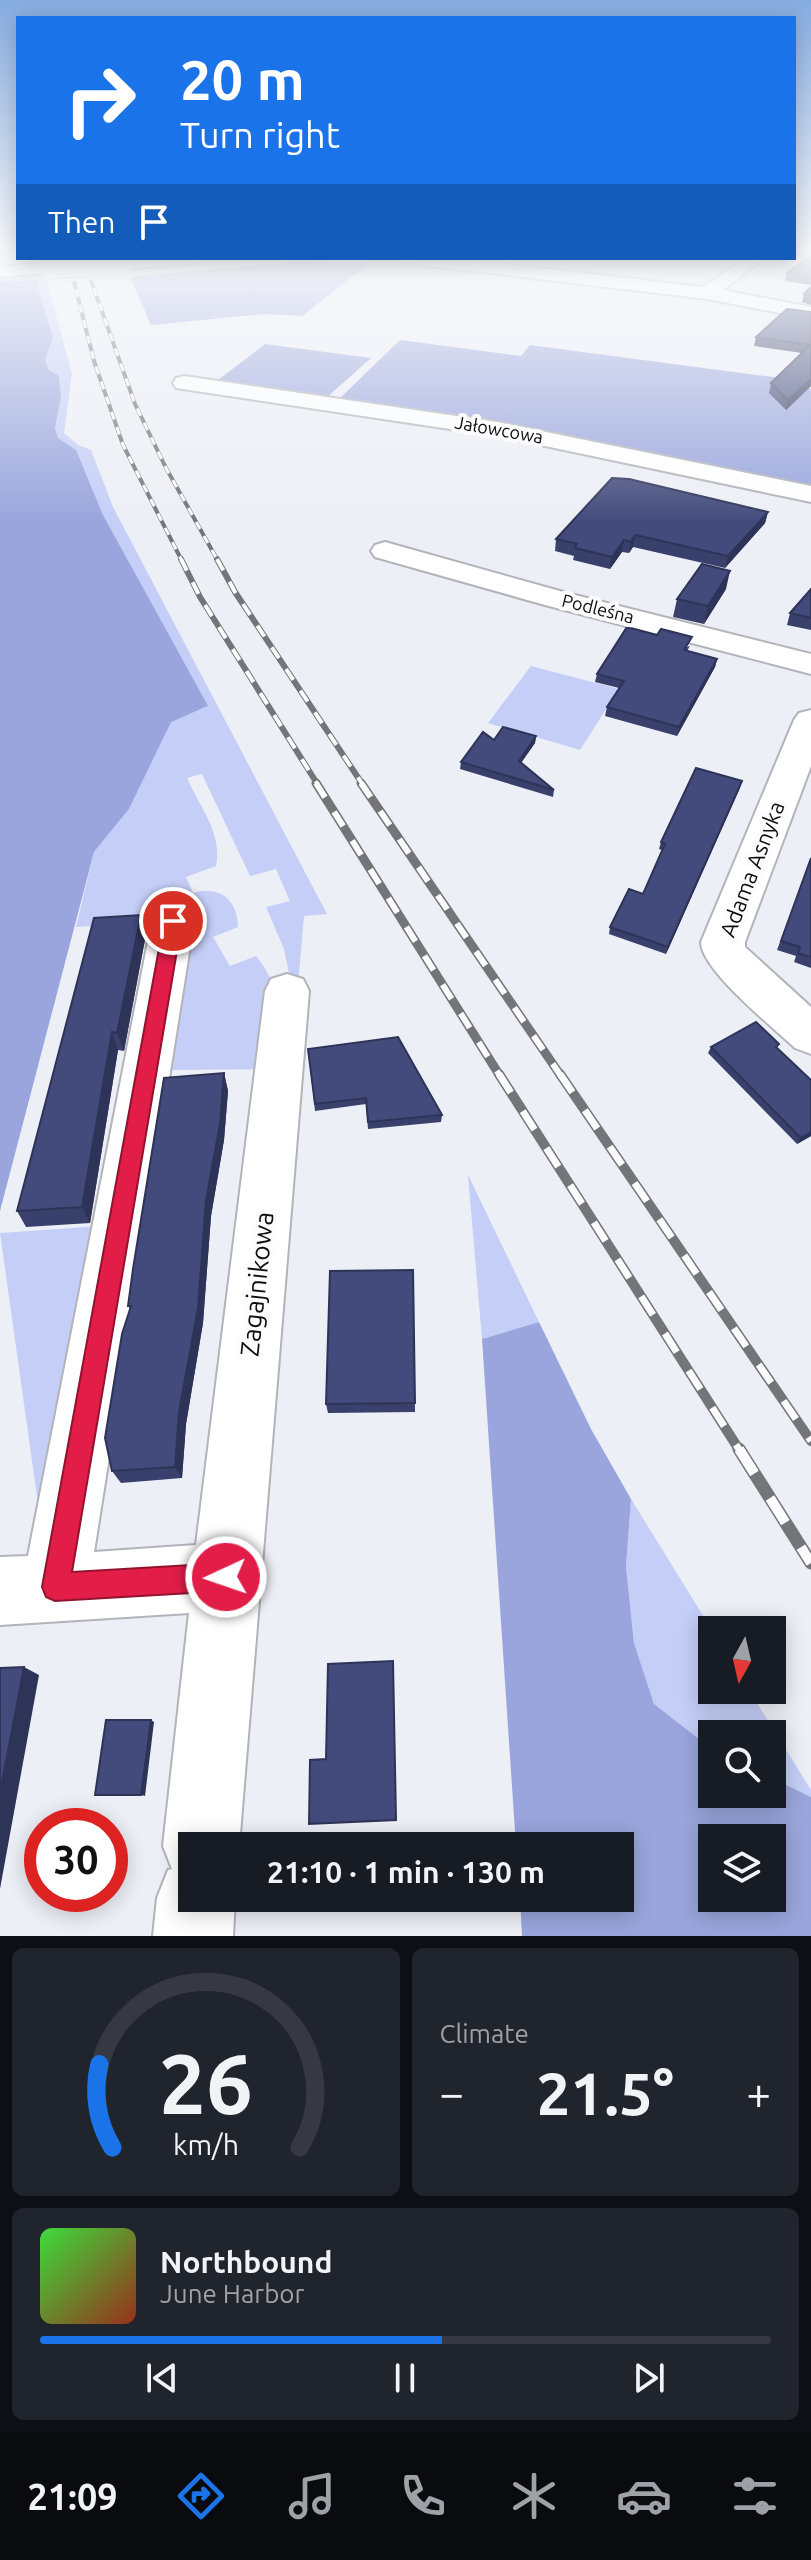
<!DOCTYPE html>
<html lang="en">
<head>
<meta charset="utf-8">
<style>
	body { margin:0; font-family:Ubuntu,sans-serif; background:#20242c; color:#f1f3f6; height:100vh; display:flex; flex-direction:column; font-size:30px; white-space:nowrap }
	* { box-sizing:border-box; margin:0 }
	p { font-size:26px; color:#9ea1a6 }
	.icon { flex:none; width:44px; height:44px; fill:none; stroke:currentColor; stroke-width:2; stroke-linecap:round; stroke-linejoin:round }
	.map { position:relative; height:1936px; overflow:hidden }
	.side { display:flex; flex-direction:column; gap:12px; padding:12px; background:#0d0f14; flex:1 }
	.side>* { flex:none }
	.guide { position:absolute; left:16px; top:16px; width:780px; height:244px; border-radius:0px; box-shadow:0 4px 20px #0003; background:#1a73e8; color:#fff; overflow:hidden }
	.needle { width:52px; rotate:188deg }
	.buttons { position:absolute; left:698px; top:1616px; display:grid; gap:16px }
	.buttons a { display:grid; place-items:center; width:88px; height:88px; border-radius:0px; background:#171b24; box-shadow:0 4px 20px #0003; font-size:40px }
	.speed { position:absolute; left:24px; top:1808px; display:flex; gap:16px; font-size:40px; font-weight:700; text-align:center }
	.speed>* { display:grid; place-content:center; width:104px; height:104px; border-radius:50%; background:#171b24; box-shadow:0 4px 20px #0003; line-height:1 }
	.speed .limit { border:12px solid #d22; background:#fff; color:#111 }
	.pin { position:absolute; display:grid; place-items:center; width:68px; height:68px; color:#fff; margin:-34px; border:4px solid #fff; border-radius:50%; box-shadow:0 2px 8px #0007 }
	.me { position:absolute; width:88px; margin:-44px; rotate:267deg; stroke-linejoin:round; filter:drop-shadow(0 0 6px #0008) }
	.turn { display:flex; align-items:center; gap:28px; height:168px; padding:0 32px; font-size:36px }
	.turn .icon { width:104px; height:104px; stroke-width:2.5 }
	.turn b { display:block; font-size:56px; line-height:68px }
	.then { display:flex; align-items:center; height:76px; padding:0 32px; background:#0003; gap:16px; font-size:30px }
	.big { font-size:60px; font-weight:700; line-height:1.1 }
	.side .card { flex:1; display:flex; flex-direction:column; justify-content:center; gap:12px; min-width:0; padding:0 28px; border-radius:12px; background:#20242c }
	.side .dial { align-items:center; gap:0 }
	.dial svg { height:208px; overflow:visible; fill:none; stroke:#363941; stroke-width:7; stroke-linecap:round; text-anchor:middle }
	.dial text { fill:#f1f3f6; stroke:none }
	.song { display:flex; align-items:center; gap:24px }
	.cover { width:96px; height:96px; border-radius:12px; background:linear-gradient(135deg,hsl(120 70% 55%),hsl(10 70% 35%)) }
	.played { height:8px; border-radius:4px; background:linear-gradient(90deg,#1a73e8 55%,#363941 55%) }
	.keys { display:flex; justify-content:space-around; direction:ltr }
	.heat { display:flex; justify-content:space-between; align-items:center; font-size:44px; direction:ltr }
	.side .tiles { flex:1; display:grid; gap:12px; grid-template-columns:1fr 1fr }
	.card:last-child { grid-column:span 2 }
	.trip { position:absolute; left:178px; top:1832px; width:456px; height:80px; border-radius:0px; background:#171b24; box-shadow:0 4px 20px #0003; font-weight:700; line-height:80px; text-align:center }
	.dock { display:flex; height:128px; justify-content:space-around; align-items:center; background:#090b0e; color:#9ea1a6 }
	.dock .icon { width:56px; height:56px }
	.dock .active { color:#1a73e8 }
	.dock b { font-size:36px; color:#f1f3f6 }
	.map>svg:first-child { display:block }
</style>
</head>
<body>
<div class="map">
<svg width="811" height="1936" viewBox="0 0 811 1936">
	<rect width="100%" height="100%" fill="#edeff6"/>
	<path fill="#c4cef7" d="M45,274l27,100 -8,59 14,12 13,5 22,57 214,407 -23,2 -6,69 -6,2 -8,-38 -18,-42 24,-6 -14,-32 -26,7 -48,-102 -15,4c12,28 36,55 29,88l-30,11 7,16c26,-8 45,7 45,34l-25,10 17,29 26,-10c30,34 17,71 13,113l-101,1 25,-150 -117,7 18,-75 35,-43 42,-88 36,-14 -104,-192 -27,-64 -18,-13 -3,-10 6,-31 -16,-38 8,-21 -17,-58 -36,2v-5z
		M531,666l88,23 -39,61 -92,-27z
		M468,1175l71,147 -57,17z
		M100,1226l-58,306 -42,-299z
		M631,1499l81,131v60h37l62,100v7l-39,-19v-44h-60v15l-58,-45 -20,-61 -8,-76z"/>
	<path fill="#99a5dc" fill-rule="evenodd" d="M291,262l79,1 -68,53 -38,-2 -113,11 -21,-48z
		M36,280l17,58 -8,21 4,11 10,6 2,21 -6,31 3,10 18,12 27,65 105,191 -37,16 -42,87 -35,43 -94,359v-929z
		M400,340l121,16 9,-11 250,33 31,11v99l-474,-87z
		M265,344l106,14 -46,41 -111,-16z
		M539,1322l52,107 40,70 -5,68 8,76 20,61 58,45v45h60v-16l39,19v139h-289l-2,-38h100v-52h-104l-34,-507zM712,1838h60v60h-60z"/>
	<g fill="none" stroke-linecap="round" stroke-linejoin="round">
		<defs>
			<path id="minor" d="M209,258l-9,5 -77,6 -9,-5 3,-4z
				M396,258h55l252,29 42,-29h20l-42,32 88,17v12l-104,-20 -302,-36z
				M49,263l9,5 -3,4 -55,5v-10z
				M184,376l313,46 314,64v16l-314,-66 -321,-48 -3,-5 3,-5z
				M385,542l182,51 244,61v20l-266,-69 -170,-48 -4,-6 4,-6z
				M811,710v56l-66,176v5l66,60v47l-16,-6c-22,-21 -94,-78 -94,-106l93,-222 5,-7z
				M173,906l15,4 6,11 -100,631 102,-7 69,-554 6,-12 16,-5 16,5 6,12 -70,855h-47v52h43l-2,38h-80l4,-38 11,-28 4,-1 -9,-23 26,-233 -189,12v-68l28,-1 124,-635 6,-11z"/>
		</defs>
		<use href="#minor" stroke="#b2b4ba" stroke-width="4"/>
		<use href="#minor" fill="#fff" fill-rule="evenodd"/>
		<defs>
			<path id="rail-far4" d="M68,258l26,103 29,84 59,116
				M83,258l52,146 31,64 52,93"/>
			<path id="rail-far3" d="M181,559l19,38 118,188
				M217,559l18,33 128,193"/>
			<path id="rail-far2" d="M316,783l184,293
				M361,783l200,293"/>
			<path id="rail-far1" d="M499,1074l241,377
				M560,1074l251,367"/>
			<path id="rail" d="M739,1449l72,114"/>
		</defs>
		<use href="#rail-far4" stroke="#747579" stroke-width="4"/>
		<use href="#rail-far3" stroke="#747579" stroke-width="6"/>
		<use href="#rail-far2" stroke="#747579" stroke-width="9"/>
		<use href="#rail-far1" stroke="#747579" stroke-width="10"/>
		<use href="#rail" stroke="#747579" stroke-width="13"/>
		<use href="#rail-far4" stroke="#fcfcff" stroke-width="3" stroke-dasharray="8" stroke-linecap="butt"/>
		<use href="#rail-far3" stroke="#fcfcff" stroke-width="4" stroke-dasharray="13" stroke-linecap="butt"/>
		<use href="#rail-far2" stroke="#fcfcff" stroke-width="6" stroke-dasharray="17" stroke-linecap="butt"/>
		<use href="#rail-far1" stroke="#fcfcff" stroke-width="7" stroke-dasharray="22" stroke-linecap="butt"/>
		<use href="#rail" stroke="#fcfcff" stroke-width="10" stroke-dasharray="29" stroke-linecap="butt"/>
		<defs>
			<path id="minor-bridge" d="M49,268l74,-4"/>
		</defs>
		<use href="#minor-bridge" stroke="#b2b4ba" stroke-width="22" stroke-linecap="butt"/>
		<use href="#minor-bridge" stroke="#fff" stroke-width="20"/>
	</g>
	<path fill="#39406b" d="M811,255v30l-26,-4 2,-8z
		M811,287v18l-9,-3 2,-8z
		M811,312v74l-25,24 -17,-17 2,-10 31,-30 -48,-7 2,-9z
		M768,512l-3,11 -40,45 -92,-21 -4,6 -7,-1 -12,17 -37,-9 1,-4 -19,-5 1,-12z
		M726,589l-22,35 -31,-7 4,-18z
		M811,589v41l-24,-5 3,-12z
		M690,646l-3,5 30,8 -2,8 -38,69 -72,-20 2,-9 12,-19 -24,-6 2,-8z
		M536,736l-1,7 -14,20 33,27 -1,7 -93,-28 1,-7 33,-22z
		M742,781l-76,173 -57,-20 1,-7 33,-33 19,-44 -3,-1 2,-7z
		M811,858v110l-17,-6 2,-6 -19,-6z
		M141,915l5,19 -22,117 -6,-1 -28,173 -64,4 -9,-16z
		M711,1047l66,1 34,32v56l-14,8 -89,-91z
		M308,1049l134,66 -1,7 -73,7 -2,-25 -51,7z
		M224,1073l4,18 -4,49 -13,76 -8,107 -17,101 -4,54 -61,5 -9,-12 18,-162 -2,-3z
		M413,1270l2,142 -87,1 -2,-9z"/>
	<path fill="#2e3457" d="M811,379v7l-25,24 2,-10z
		M768,512l-3,11 -40,45 3,-12z
		M635,535l-2,12 -4,6 2,-11z
		M624,540l-2,12 -12,17 2,-12z
		M730,571l-4,18 -22,35 4,-18z
		M717,659l-2,8 -38,69 2,-9z
		M536,736l-1,7 -17,24 1,-6z
		M742,781l-2,7 -74,166 2,-7z
		M141,915l5,19 -22,117 -7,-18z
		M112,1032l6,18 -28,173 -8,-16z
		M224,1073l4,18 -4,49 -13,76 -8,107 -17,101 -4,54 -7,-11 4,-55 27,-212z
		M811,1132v4l-14,8 4,-6z
		M24,1667l15,8 -39,214v-96z
		M151,1720l3,2 -9,74 -4,-1z"/>
	<path fill="#424b7c" stroke="#2e3457" stroke-width="2" d="M811,255v22l-24,-4z
		M811,287v9l-7,-2z
		M787,309l24,3v67l-23,21 -17,-17 39,-38 -54,-8z
		M612,478l17,1 139,33 -40,44 -93,-21 -4,7 -7,-2 -12,17 -37,-9 2,-4 -21,-5z
		M702,564l28,7 -22,35 -31,-7z
		M811,589v29l-21,-5z
		M627,627l30,8 4,-6 31,8 -8,13 33,9 -38,68 -72,-20 17,-26 -27,-7z
		M503,727l33,9 -17,25 35,29 -93,-28 22,-30 11,8z
		M696,768l46,13 -74,166 -58,-20 19,-38 14,5 22,-50 -4,-2z
		M811,858v99l-13,-4 2,-6 -19,-6z
		M141,915l-24,118 -5,-1 -30,175 -65,4 77,-293z
		M756,1022l23,22 -3,3 35,33v52l-10,6 -90,-91z
		M398,1037l44,78 -74,7 -2,-24 -51,6 -7,-55z
		M224,1073l-4,51 -14,76 -8,108 -19,104 -4,55 -63,4 -7,-33 17,-104 9,-28h-3l5,-37 31,-191z
		M413,1270l2,133 -89,1 4,-133z
		M393,1661l3,159 -87,4 1,-64 16,-1 2,-95z
		M24,1667l-24,126v-125z
		M106,1720h45l-10,75h-46z"/>
	<linearGradient id="sky" x2="0" y2="1"><stop stop-color="#86ace1"/><stop offset="0.48" stop-color="#f7f8fb"/><stop offset="1" stop-color="#f7f8fb" stop-opacity="0"/></linearGradient>
	<rect width="811" height="523" fill="url(#sky)"/>
	<path fill="#e11d48" stroke="#92132f" stroke-width="2" d="M173,915l9,6 -110,651 154,-9 10,4 4,10 -4,10 -10,4 -171,10 -9,-4 -4,-10 122,-666z"/>
	<g text-anchor="middle" stroke-width="8" stroke-linejoin="round" paint-order="stroke">
		<g font-size="18" fill="#0e0e10" stroke="#fcfcff">
			<text transform="translate(499 430) rotate(10)" y="6">Jałowcowa</text>
			<text transform="translate(598 609) rotate(14)" y="6">Podleśna</text>
		</g>
		<g font-size="22" fill="#0e0e10" stroke="#fcfcff">
			<text transform="translate(752 869) rotate(-69)" y="8">Adama Asnyka</text>
		</g>
		<g font-size="26" fill="#0e0e10" stroke="#fcfcff">
			<text transform="translate(257 1284) rotate(-84)" y="9">Zagajnikowa</text>
		</g>
	</g>
</svg>
<div class="buttons">
<a><svg class="needle" viewBox="-14 -14 28 28"><path d="M0-13l5 13h-10z" fill="#e53935"/><path d="M0 13l5-13h-10z" fill="#9ea1a6"/></svg></a>
<a><svg class="icon" aria-label="search" viewBox="0 0 24 24"><circle cx="10" cy="10" r="6"/><path d="M15 15l6 6"/></svg></a>
<a><svg class="icon" aria-label="layers" viewBox="0 0 24 24"><path d="M12 4l9 5-9 5-9-5zM3 14l9 5 9-5"/></svg></a>
</div>
<div class="speed"><div class="limit">30</div></div>
<div class="pin" style="left:173px;top:921px;background:#d93025"><svg class="icon" aria-label="arrive" viewBox="0 0 24 24"><path d="M6 21V4h12l-3 4 3 4H6"/></svg></div>
<svg class="me" style="left:226px;top:1577px" viewBox="-20 -20 40 40"><circle r="17" fill="#e11d48" stroke="#fff" stroke-width="3"/><path d="M0-11L8 9 0 5-8 9z" fill="#fff"/></svg>
<div class="trip">21:10 · 1 min · 130 m</div>
<div class="guide">
<div class="turn"><svg class="icon" aria-label="right" viewBox="0 0 24 24"><path d="M7 20v-9h11M14 6l5 5-5 5"/></svg><div><b>20 m</b>Turn right</div></div>
<div class="then">Then<svg class="icon" aria-label="arrive" viewBox="0 0 24 24"><path d="M6 21V4h12l-3 4 3 4H6"/></svg></div>
</div>
</div>
<section class="side">
<div class="tiles">
<div class="card dial"><svg viewBox="0 0 100 80">
<path d="M14 69A42 42 0 1 1 86 69"/>
<path d="M14 69A42 42 0 0 1 9 37" stroke="#1a73e8"/>
<text x="50" y="56" font-size="32" font-weight="700">26</text>
<text x="50" y="72" font-size="11">km/h</text>
</svg></div>
<div class="card"><p>Climate</p>
<div class="heat"><a>−</a><b class="big">21.5°</b><a>+</a></div>
</div>
<div class="card">
<div class="song"><i class="cover"></i><div><b>Northbound</b><p>June Harbor</p></div></div>
<div class="played"></div>
<div class="keys"><svg class="icon" aria-label="previous" viewBox="0 0 24 24"><path d="M18 5L8 12l10 7zM5 5v14"/></svg><svg class="icon" aria-label="pause" viewBox="0 0 24 24"><path d="M8 5v14M16 5v14"/></svg><svg class="icon" aria-label="next" viewBox="0 0 24 24"><path d="M6 5l10 7-10 7zM19 5v14"/></svg></div>
</div>
</div>
</section>
<nav class="dock">
<b>21:09</b>
<svg class="icon active" aria-label="directions" viewBox="0 0 24 24"><path d="M12 3l9 9-9 9-9-9zM9 14v-3h6M13 9l2 2-2 2"/></svg>
<svg class="icon" aria-label="music" viewBox="0 0 24 24"><path d="M9 18V5l10-2v13"/><circle cx="6" cy="18" r="3"/><circle cx="16" cy="16" r="3"/></svg>
<svg class="icon" aria-label="phone" viewBox="0 0 24 24"><path d="M5 4h4l2 5-3 2q2 4 5 5l2-3 5 2v4C11 20 4 13 5 4z"/></svg>
<svg class="icon" aria-label="climate" viewBox="0 0 24 24"><path d="M12 3v18M4 7l16 10M4 17L20 7"/></svg>
<svg class="icon" aria-label="car" viewBox="0 0 24 24"><path d="M5 17H2v-5l4-1 3-4h7l3 4 3 1v5h-3M9 17h6M6 11h13"/><circle cx="7" cy="17" r="2"/><circle cx="17" cy="17" r="2"/></svg>
<svg class="icon" aria-label="filters" viewBox="0 0 24 24"><path d="M4 7h16M4 17h16"/><circle cx="9" cy="7" r="2"/><circle cx="15" cy="17" r="2"/></svg>
</nav>
</body>
</html>
